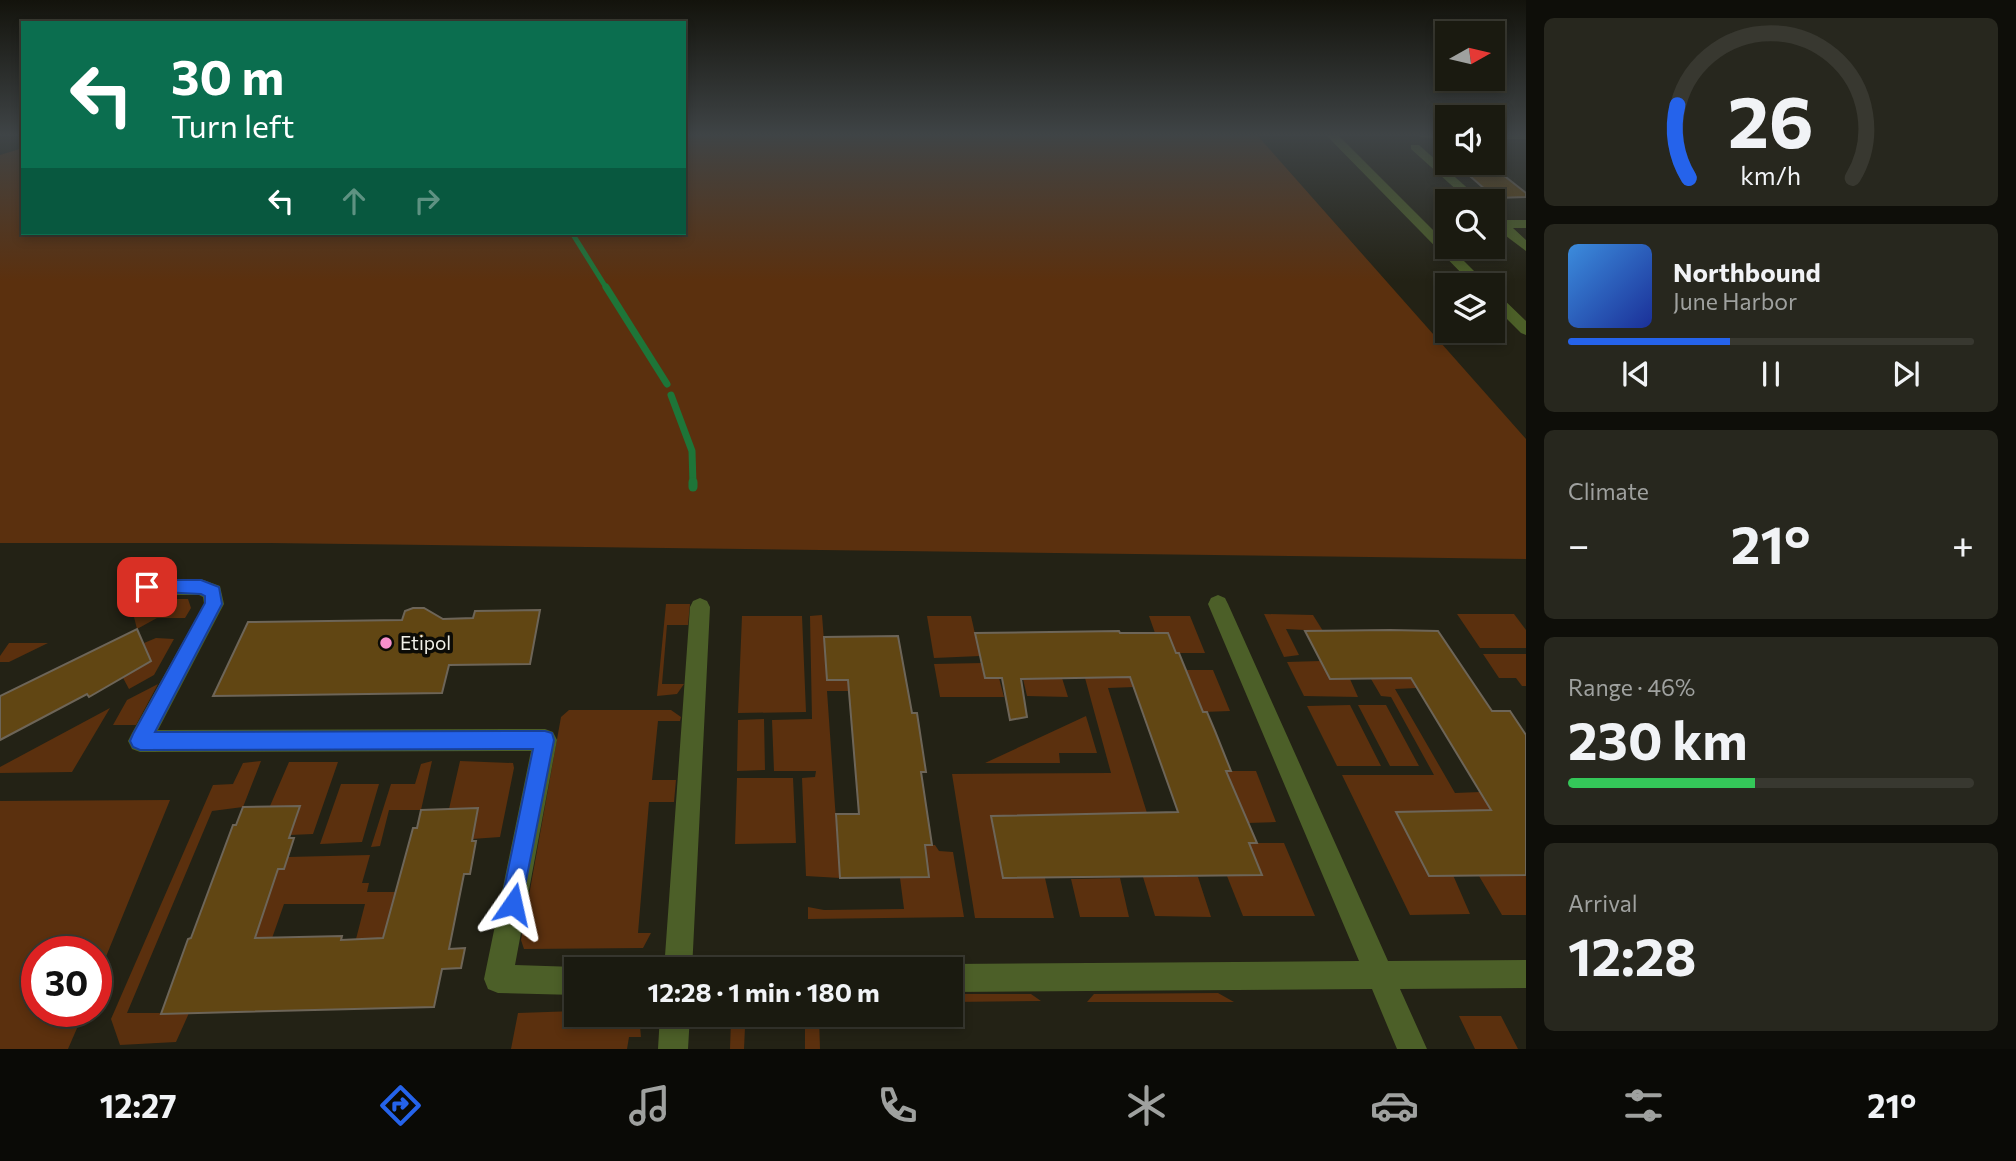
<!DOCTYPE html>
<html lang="en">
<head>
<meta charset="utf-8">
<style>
	body { margin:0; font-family:Commissioner,sans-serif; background:#27271e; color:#f1f3f6; height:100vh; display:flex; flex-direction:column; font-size:26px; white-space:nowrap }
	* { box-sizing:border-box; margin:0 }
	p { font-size:23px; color:#9fa19f }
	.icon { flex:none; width:38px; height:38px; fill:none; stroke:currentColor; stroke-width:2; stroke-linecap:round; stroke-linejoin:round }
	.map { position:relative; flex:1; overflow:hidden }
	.drawer { display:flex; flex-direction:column; gap:18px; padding:18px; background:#0e0e09; width:490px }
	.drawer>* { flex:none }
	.top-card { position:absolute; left:21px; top:21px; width:665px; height:214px; border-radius:0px; box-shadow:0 4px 10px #0003,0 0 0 2px #383830; background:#0b6e4f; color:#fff; overflow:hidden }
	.needle { width:46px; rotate:82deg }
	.controls { position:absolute; left:1435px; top:21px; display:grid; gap:14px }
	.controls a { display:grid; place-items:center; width:70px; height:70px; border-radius:0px; background:#1a1a10; box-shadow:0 4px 10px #0003,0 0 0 2px #383830; font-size:35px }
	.speed { position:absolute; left:21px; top:936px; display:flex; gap:14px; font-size:35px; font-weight:700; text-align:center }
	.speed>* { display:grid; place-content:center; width:91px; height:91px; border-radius:50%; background:#1a1a10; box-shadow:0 4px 10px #0003,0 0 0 2px #383830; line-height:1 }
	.speed .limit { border:10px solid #d22; background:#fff; color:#111 }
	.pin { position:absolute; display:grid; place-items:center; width:60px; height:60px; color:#fff; margin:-30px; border-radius:14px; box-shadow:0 4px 10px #0006 }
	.me { position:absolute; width:77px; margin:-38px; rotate:11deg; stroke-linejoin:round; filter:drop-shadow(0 0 5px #0008) }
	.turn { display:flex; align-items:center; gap:24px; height:147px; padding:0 35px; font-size:32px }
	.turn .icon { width:91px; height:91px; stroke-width:2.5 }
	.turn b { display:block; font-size:49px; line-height:60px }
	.lanes { display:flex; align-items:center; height:66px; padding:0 35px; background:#0003; justify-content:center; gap:35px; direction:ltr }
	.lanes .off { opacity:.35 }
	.big { font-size:52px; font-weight:700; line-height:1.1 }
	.drawer .tile { flex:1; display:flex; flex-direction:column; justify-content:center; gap:10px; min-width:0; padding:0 24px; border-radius:10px; background:#27271e }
	.drawer .dial { align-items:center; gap:0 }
	.dial svg { height:182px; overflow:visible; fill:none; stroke:#383830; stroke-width:7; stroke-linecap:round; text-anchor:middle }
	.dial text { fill:#f1f3f6; stroke:none }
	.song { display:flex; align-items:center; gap:21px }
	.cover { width:84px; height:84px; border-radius:10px; background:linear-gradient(135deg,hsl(210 70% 55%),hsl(230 70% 35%)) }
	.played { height:7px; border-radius:4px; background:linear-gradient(90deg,#2563eb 40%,#383830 40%) }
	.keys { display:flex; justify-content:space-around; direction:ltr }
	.heat { display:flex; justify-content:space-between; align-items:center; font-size:38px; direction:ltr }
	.charge { height:10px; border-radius:5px; background:linear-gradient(90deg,#34c759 46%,#383830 0) }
	.trip { position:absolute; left:564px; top:957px; width:399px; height:70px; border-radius:0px; background:#1a1a10; box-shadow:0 4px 10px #0003,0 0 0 2px #383830; font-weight:700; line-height:70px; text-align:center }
	.menu { display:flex; height:112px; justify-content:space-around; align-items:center; background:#0a0a06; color:#9fa19f }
	.menu .icon { width:49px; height:49px }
	.menu .on { color:#2563eb }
	.menu b { font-size:32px; color:#f1f3f6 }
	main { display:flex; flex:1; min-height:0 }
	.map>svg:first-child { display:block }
</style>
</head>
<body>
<main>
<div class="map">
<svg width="1526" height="1049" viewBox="0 0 1526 1049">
	<rect width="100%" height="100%" fill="#232215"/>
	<path fill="#5b300e" d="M684,134h572l270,305v120l-1256,-16h-270v-388l23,-7v85h661z
		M154,599h34l3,9 -6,10h-28l-20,11 -5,-20z
		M666,604h24l-2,21h-21l-5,59h22l-7,10 -20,2z
		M1264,614l49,1 10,16 -37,-2 13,26 -15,2z
		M1457,614h57l12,16v18h-46z
		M822,615l5,65h21l1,11h-22l13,187 -34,-2 -4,-98 13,-1 1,-6h-42l-2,-51 40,-1 -2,-103z
		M742,616h60l4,96 -68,1z
		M927,616h44l9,40 -46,2z
		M1149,616h41l15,37h-29l-8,-20h-13z
		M156,638l18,1 -20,36 -25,14 -7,-13 29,-15 -7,-18z
		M9,643h39l-39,19h-9v-6z
		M1483,654h43v32h-4l-6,-8h-17z
		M1320,661l10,18h20l8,18 -54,-1 -17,-34z
		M982,663l3,15h14l5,19h-64l-6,-33z
		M1186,670h27l17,41 -27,1z
		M1130,677l4,10 -26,1 39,125 -156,3 12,62h42l9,40h-79l-23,-144 159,-1 -26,-95z
		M1062,678l6,19 -41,-1 -4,-17z
		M1411,678l6,10 -22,1 60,104 25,-1 11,18 -95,3 33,63 24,-1 17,39 -60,1 -68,-140h92l-43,-78 -10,-1 -10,-17z
		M158,684l-22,41h-23l14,-25z
		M1350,705l31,61h-44l-30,-60z
		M1358,705h28l33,61h-29z
		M110,708l-38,64 -72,1v-6z
		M569,710h102l10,7 -1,4h-22l-6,59h24l-2,22h-25l-11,131h13l-8,15 -119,1 -3,-9 40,-223z
		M1086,716l11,37h-38l1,10h-75z
		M764,719l1,51 -28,1 1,-51z
		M261,761l-18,46 -31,4 -85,202h62l-13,29 -56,3 -9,-26 102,-234 20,-1 10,-21z
		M432,761l-11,49h-32l-9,36 -9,1 20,-63h24l6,-20z
		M460,761l53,2 1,5 -14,69 -28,2 6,-31 -29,1z
		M289,762h49l-25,72 -23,1 10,-29h-30z
		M1226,771h30l20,51 -29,1z
		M737,778h56l3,65 -61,1z
		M341,784h38l-17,58 -42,2z
		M170,800l-74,181v-29h-59v60h47l-16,37h-68v-248z
		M1249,843h35l31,73h-72l-16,-40 35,-1z
		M925,845h10l4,6 14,1 11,65 -156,2v-12l16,3 80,-1 -4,-31 29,-1z
		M370,855l-8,28h7l-2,9h33l-15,46 -29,1 9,-35h-81l-14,40h-17l2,-7h-5l28,-68h6l4,-12z
		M1526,875v40h-24l-23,-39z
		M1143,877h55l13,40 -56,-1z
		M1120,878l9,39h-49l-9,-38z
		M1218,993l16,9h-147l7,-8z
		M950,994h81l10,7 -91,1z
		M576,1011v4h63l2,22h-12l-2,12h-116l7,-36z
		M1459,1016h42l17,33h-43z
		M805,1017l14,1 1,31h-15z
		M731,1020h41l1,8 -28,-1 -1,22h-14z"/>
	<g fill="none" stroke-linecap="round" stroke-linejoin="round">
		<path stroke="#1e7538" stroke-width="5" d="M572,233l35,56"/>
		<path stroke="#1e7538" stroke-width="7" d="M606,287l61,97
			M671,395l21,56 1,33"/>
		<path stroke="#1e7538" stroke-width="9" d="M693,482v5"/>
	</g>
	<path fill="#614613" stroke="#6d6558" stroke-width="2" d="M1455,163h33l38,30v4l-31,1z
		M413,608h11l19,11 30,-1 2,-7 65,-1 -10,54 -81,1 -7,28 -229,3 35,-74 154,-2 3,-9z
		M137,629l14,32 -62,36 -2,-3 -87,46v-44z
		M1390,630l48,1 54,80h18l16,24v140l-97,1 -33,-64 95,-2 -80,-132 -81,1 -25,-48z
		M1119,631l1,2h48l8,20h3l24,59h4l8,19 16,40h-5l31,72h-8l13,32 -259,3 -12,-62 187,-4 -48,-135 -109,2 6,38 -17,3 -8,-42h-17l-10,-45z
		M898,636l14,77h5l9,59h-5l11,73h-7l4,32 -89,1 -4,-64h23l-11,-134h-21l-3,-43z
		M300,806l-11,32h5l-10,31h-6l-23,69 87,-2 -1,4 42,-2 30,-110h4l4,-18 57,-2 -6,33h4l-6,33h-6l-15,75 16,-1 -4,20 -19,1 -8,38 -273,7 27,-75 3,-1 42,-113h3l7,-18z"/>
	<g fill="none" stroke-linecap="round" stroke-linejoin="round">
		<path fill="#4c5f28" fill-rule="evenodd" d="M1415,134h32v5l-27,-2z
			M1493,134h33v5h-33z
			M1411,145h8l63,56h-13l-58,-52z
			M1493,211l12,9h21v8h-13l13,12v11l-20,-15h-13v-8h5l-5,-6z
			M147,579h54l19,7 4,18 -66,126 387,-1 8,3 4,8 -42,225 61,2 7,3h-7v25l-78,-2 -10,-4 -4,-10 47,-228 -391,1 -8,-3 -4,-8 4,-8 72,-129 -1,-7 -4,-2h-52l-7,-2 -3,-6 3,-6z
			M1218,595l7,3 3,6 160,357 138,-1v28l-126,1 27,60h-30l-25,-60 -422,3v-22h-11l11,-6 409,-3 -151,-357 3,-6z
			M700,598l7,3 3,6 -18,363h-28l26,-363 3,-6z
			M660,1015h30l-2,34h-30z"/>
		<path fill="#4c5f28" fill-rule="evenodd" d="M1325,134h12l151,151h-15z
			M1493,293l5,1 28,27v14l-5,-2 -28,-28z"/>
	</g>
	<linearGradient id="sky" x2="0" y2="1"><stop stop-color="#13130c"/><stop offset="0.48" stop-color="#3f4446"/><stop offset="1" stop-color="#3f4446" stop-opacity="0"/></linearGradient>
	<rect width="1526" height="281" fill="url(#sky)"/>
	<path fill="#2563eb" stroke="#184099" stroke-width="2" d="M147,580h54l18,7 3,17 -67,128 390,-1 7,2 2,7 -34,171 -7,4 -8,-4 -4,-7 32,-155 -393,1 -7,-3 -3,-6 3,-7 72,-131v-7l-4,-2 -60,-3 -2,-4 2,-5z"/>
	<circle fill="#f790cd" stroke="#0c0b06" stroke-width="2.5" cx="386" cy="643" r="7"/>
	<g text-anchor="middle" stroke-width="7" stroke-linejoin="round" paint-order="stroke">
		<g font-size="19" fill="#f3f2ea" stroke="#0c0b06" text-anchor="start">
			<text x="400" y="650">Etipol</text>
		</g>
	</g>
</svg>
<div class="controls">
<a><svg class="needle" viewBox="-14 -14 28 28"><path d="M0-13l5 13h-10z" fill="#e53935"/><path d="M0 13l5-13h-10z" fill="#9fa19f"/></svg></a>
<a><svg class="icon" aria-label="sound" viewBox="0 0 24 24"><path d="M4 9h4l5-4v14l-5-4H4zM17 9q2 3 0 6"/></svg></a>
<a><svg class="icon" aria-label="search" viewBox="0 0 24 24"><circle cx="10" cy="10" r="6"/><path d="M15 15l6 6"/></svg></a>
<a><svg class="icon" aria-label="layers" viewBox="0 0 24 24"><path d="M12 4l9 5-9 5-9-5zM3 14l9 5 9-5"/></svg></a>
</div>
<div class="speed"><div class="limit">30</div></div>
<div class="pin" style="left:147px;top:587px;background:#d93025"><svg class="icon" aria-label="arrive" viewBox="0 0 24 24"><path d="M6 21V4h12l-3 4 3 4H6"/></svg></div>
<svg class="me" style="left:513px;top:904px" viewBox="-20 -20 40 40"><path d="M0-17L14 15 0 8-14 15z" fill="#2563eb" stroke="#fff" stroke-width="4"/></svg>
<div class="trip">12:28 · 1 min · 180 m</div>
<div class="top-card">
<div class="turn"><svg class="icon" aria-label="left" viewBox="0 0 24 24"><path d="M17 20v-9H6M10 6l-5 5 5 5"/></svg><div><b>30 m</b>Turn left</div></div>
<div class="lanes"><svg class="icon" aria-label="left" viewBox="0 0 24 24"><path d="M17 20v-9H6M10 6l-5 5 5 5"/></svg><svg class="icon off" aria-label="ahead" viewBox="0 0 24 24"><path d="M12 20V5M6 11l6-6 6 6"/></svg><svg class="icon off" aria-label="right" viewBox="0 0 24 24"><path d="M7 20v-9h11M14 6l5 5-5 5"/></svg></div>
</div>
</div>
<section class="drawer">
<div class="tile dial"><svg viewBox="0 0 100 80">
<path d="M14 69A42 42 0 1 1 86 69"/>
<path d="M14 69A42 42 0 0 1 9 37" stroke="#2563eb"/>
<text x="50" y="56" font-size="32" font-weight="700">26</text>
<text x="50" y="72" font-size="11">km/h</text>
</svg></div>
<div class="tile">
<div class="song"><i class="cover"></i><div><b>Northbound</b><p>June Harbor</p></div></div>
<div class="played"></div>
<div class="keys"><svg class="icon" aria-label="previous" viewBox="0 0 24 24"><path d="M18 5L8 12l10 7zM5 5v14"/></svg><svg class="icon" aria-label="pause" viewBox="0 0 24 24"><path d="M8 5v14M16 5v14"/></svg><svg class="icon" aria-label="next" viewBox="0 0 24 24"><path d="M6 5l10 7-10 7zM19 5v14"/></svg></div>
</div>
<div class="tile"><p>Climate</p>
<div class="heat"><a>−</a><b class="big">21°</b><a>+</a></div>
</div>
<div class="tile"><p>Range · 46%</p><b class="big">230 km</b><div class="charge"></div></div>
<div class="tile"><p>Arrival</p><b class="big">12:28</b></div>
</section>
</main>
<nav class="menu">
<b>12:27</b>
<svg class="icon on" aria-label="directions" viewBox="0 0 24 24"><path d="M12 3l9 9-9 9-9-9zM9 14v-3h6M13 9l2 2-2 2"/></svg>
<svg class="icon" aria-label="music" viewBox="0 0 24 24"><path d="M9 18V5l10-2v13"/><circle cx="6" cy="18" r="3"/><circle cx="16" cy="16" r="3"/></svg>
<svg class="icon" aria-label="phone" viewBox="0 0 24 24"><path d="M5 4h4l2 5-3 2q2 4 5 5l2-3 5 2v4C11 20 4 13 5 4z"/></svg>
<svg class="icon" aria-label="climate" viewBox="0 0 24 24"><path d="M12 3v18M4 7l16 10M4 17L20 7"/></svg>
<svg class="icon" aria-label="car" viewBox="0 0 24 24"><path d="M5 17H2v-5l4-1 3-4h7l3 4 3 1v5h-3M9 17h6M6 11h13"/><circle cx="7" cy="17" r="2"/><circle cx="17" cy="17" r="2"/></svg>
<svg class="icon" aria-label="filters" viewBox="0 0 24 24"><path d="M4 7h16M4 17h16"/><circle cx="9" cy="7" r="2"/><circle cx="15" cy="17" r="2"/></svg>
<b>21°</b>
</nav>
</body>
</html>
